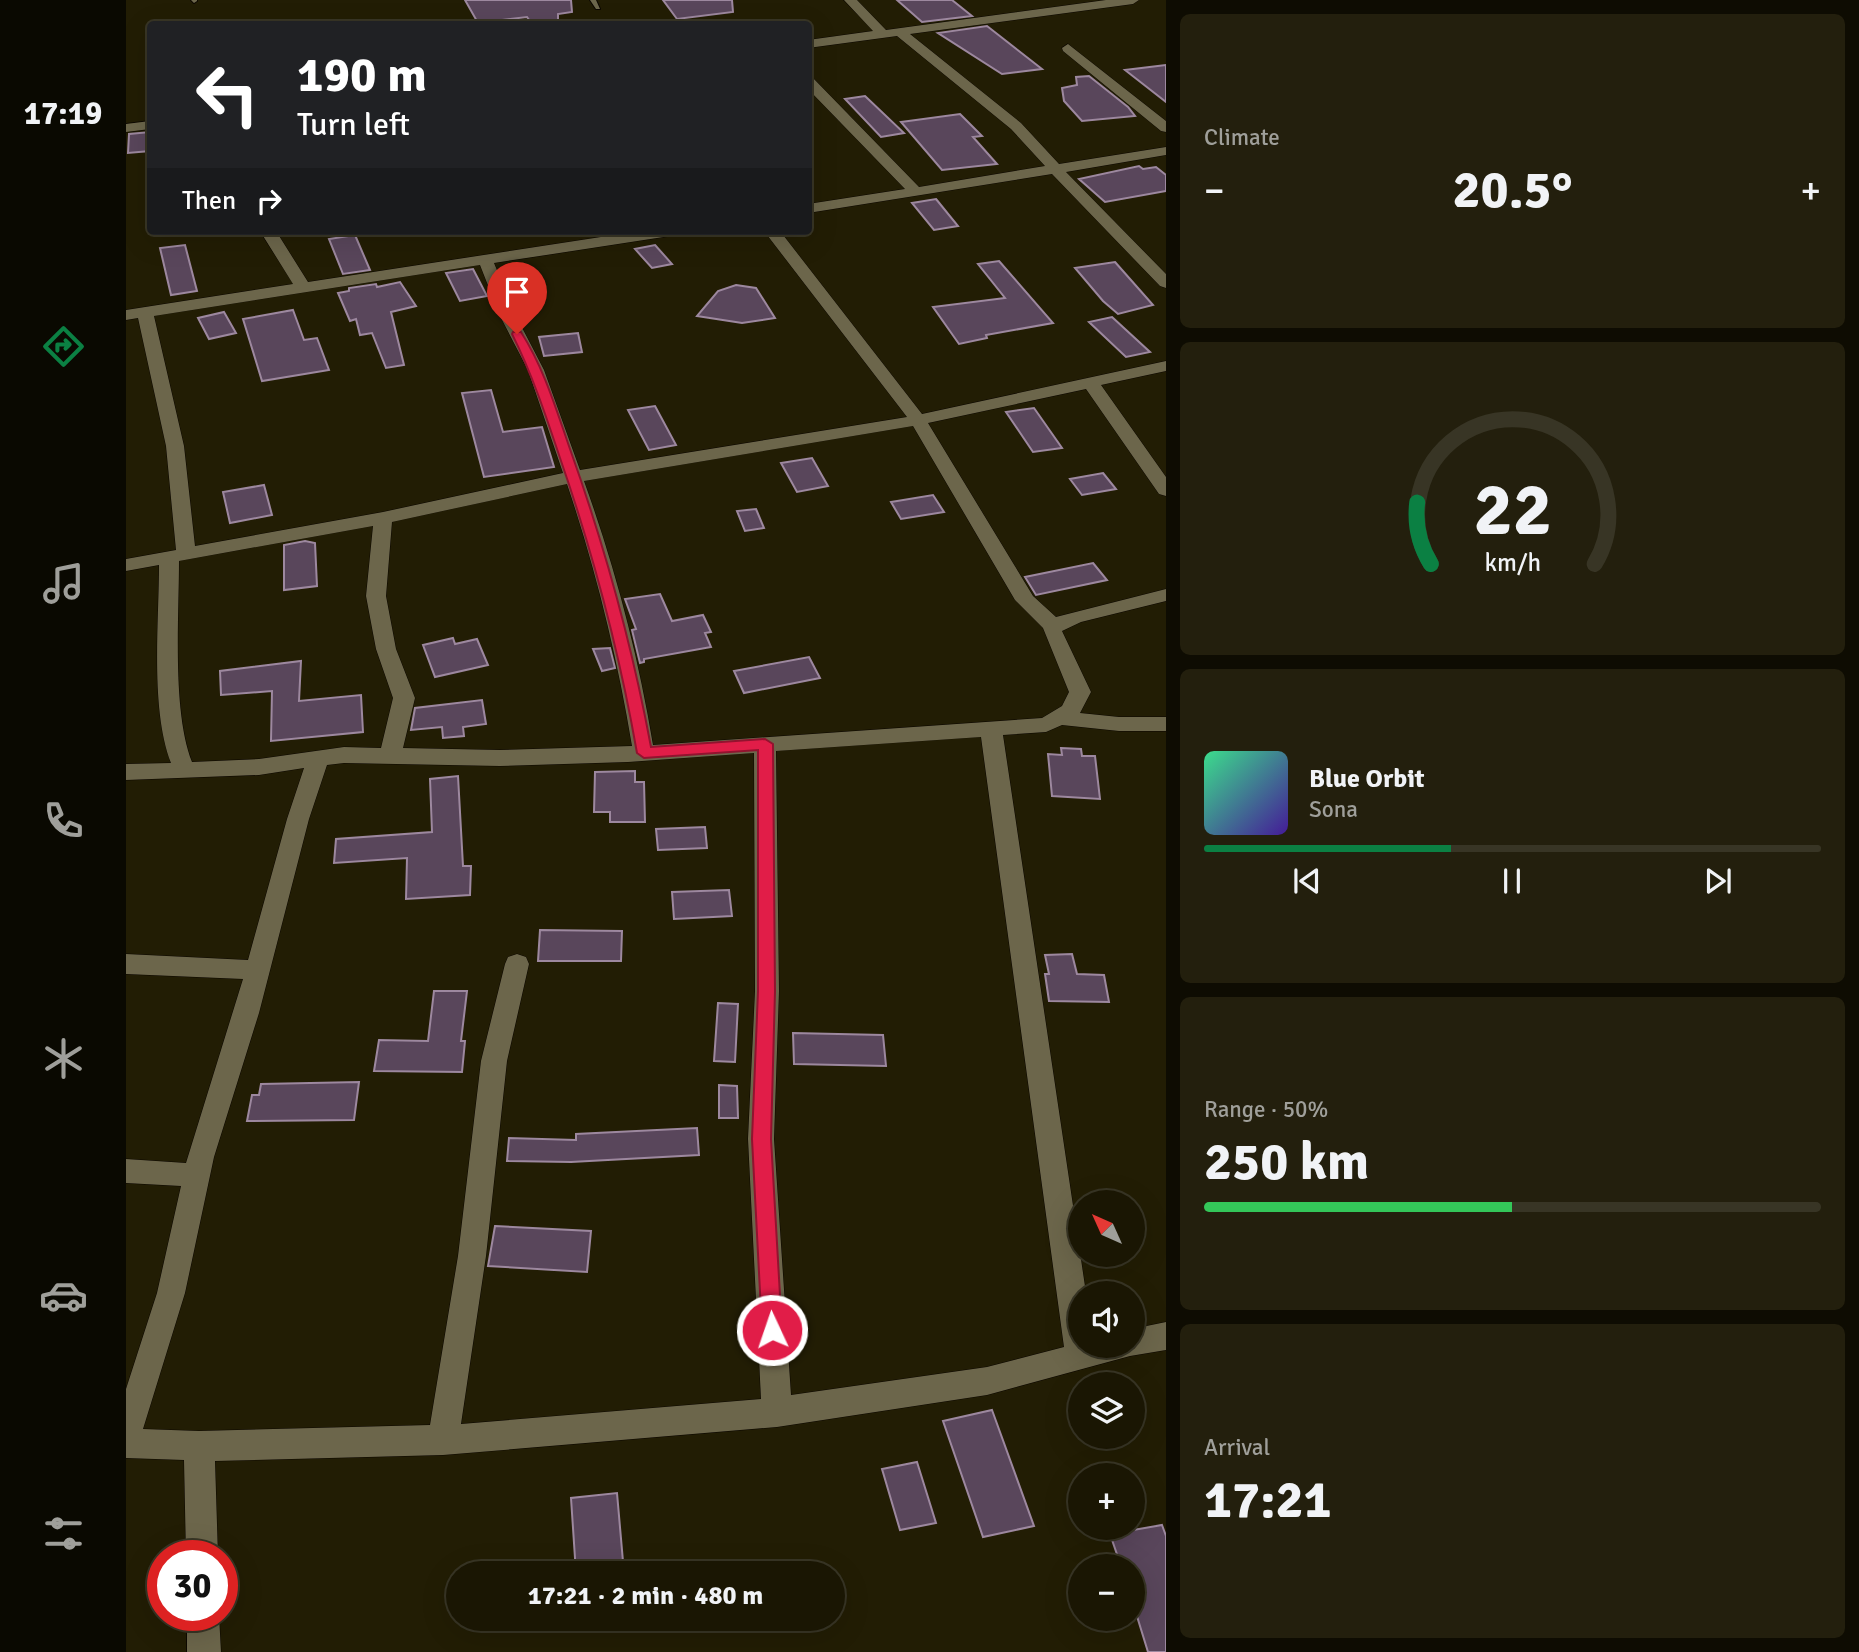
<!DOCTYPE html>
<html lang="en">
<head>
<meta charset="utf-8">
<style>
	body { margin:0; font-family:Signika,sans-serif; background:#231f0d; color:#f1f3f6; height:100vh; display:flex; flex-direction:column; font-size:26px; white-space:nowrap }
	* { box-sizing:border-box; margin:0 }
	p { font-size:23px; color:#9f9f9a }
	.icon { flex:none; width:38px; height:38px; fill:none; stroke:currentColor; stroke-width:2; stroke-linecap:round; stroke-linejoin:round }
	.map { position:relative; flex:1; overflow:hidden }
	.side { display:flex; flex-direction:column; gap:14px; padding:14px; background:#0e0c02; width:693px }
	.side>* { flex:none }
	.top-card { position:absolute; left:21px; top:21px; width:665px; height:214px; border-radius:7px; box-shadow:0 7px 28px #0002,0 0 0 2px #383525; background:#202124; color:#fff; overflow:hidden }
	.needle { width:46px; rotate:315deg }
	.fabs { position:absolute; left:942px; top:1190px; display:grid; gap:14px }
	.fabs a { display:grid; place-items:center; width:77px; height:77px; border-radius:50%; background:#1a1603; box-shadow:0 7px 28px #0002,0 0 0 2px #383525; font-size:35px }
	.speed { position:absolute; left:21px; top:1540px; display:flex; gap:14px; font-size:35px; font-weight:700; text-align:center }
	.speed>* { display:grid; place-content:center; width:91px; height:91px; border-radius:50%; background:#1a1603; box-shadow:0 7px 28px #0002,0 0 0 2px #383525; line-height:1 }
	.speed .limit { border:10px solid #d22; background:#fff; color:#111 }
	.pin { position:absolute; display:grid; place-items:center; width:60px; height:60px; color:#fff; margin:-72px -30px; border-radius:50% 50% 50% 0; rotate:-45deg; box-shadow:0 0 7px #0007 }
	.pin .icon { rotate:45deg }
	.me { position:absolute; width:77px; margin:-38px; rotate:357deg; stroke-linejoin:round; filter:drop-shadow(0 0 5px #0008) }
	.turn { display:flex; align-items:center; gap:24px; height:147px; padding:0 35px; font-size:32px }
	.turn .icon { width:91px; height:91px; stroke-width:2.5 }
	.turn b { display:block; font-size:49px; line-height:60px }
	.then { display:flex; align-items:center; height:66px; padding:0 35px; background:#0003; gap:14px; font-size:26px }
	.big { font-size:52px; font-weight:700; line-height:1.1 }
	.side .card { flex:1; display:flex; flex-direction:column; justify-content:center; gap:10px; min-width:0; padding:0 24px; border-radius:10px; background:#231f0d }
	.side .dial { align-items:center; gap:0 }
	.dial svg { height:182px; overflow:visible; fill:none; stroke:#383525; stroke-width:7; stroke-linecap:round; text-anchor:middle }
	.dial text { fill:#f1f3f6; stroke:none }
	.song { display:flex; align-items:center; gap:21px }
	.cover { width:84px; height:84px; border-radius:10px; background:linear-gradient(135deg,hsl(150 70% 55%),hsl(260 70% 35%)) }
	.played { height:7px; border-radius:4px; background:linear-gradient(90deg,#0b8043 40%,#383525 40%) }
	.keys { display:flex; justify-content:space-around; direction:ltr }
	.heat { display:flex; justify-content:space-between; align-items:center; font-size:38px; direction:ltr }
	.charge { height:10px; border-radius:5px; background:linear-gradient(90deg,#34c759 50%,#383525 0) }
	.trip { position:absolute; left:320px; top:1561px; width:399px; height:70px; border-radius:35px; background:#1a1603; box-shadow:0 7px 28px #0002,0 0 0 2px #383525; font-weight:700; line-height:70px; text-align:center }
	main { display:flex; flex:1; min-height:0 }
	.dock { display:flex; flex-direction:column; width:126px; justify-content:space-around; align-items:center; background:#0a0901; color:#9f9f9a }
	.dock .icon { width:49px; height:49px }
	.dock .current { color:#0b8043 }
	.dock b { font-size:32px; color:#f1f3f6 }
	.map>svg:first-child { display:block }
</style>
</head>
<body>
<main>
<nav class="dock">
<b>17:19</b>
<svg class="icon current" aria-label="directions" viewBox="0 0 24 24"><path d="M12 3l9 9-9 9-9-9zM9 14v-3h6M13 9l2 2-2 2"/></svg>
<svg class="icon" aria-label="music" viewBox="0 0 24 24"><path d="M9 18V5l10-2v13"/><circle cx="6" cy="18" r="3"/><circle cx="16" cy="16" r="3"/></svg>
<svg class="icon" aria-label="phone" viewBox="0 0 24 24"><path d="M5 4h4l2 5-3 2q2 4 5 5l2-3 5 2v4C11 20 4 13 5 4z"/></svg>
<svg class="icon" aria-label="climate" viewBox="0 0 24 24"><path d="M12 3v18M4 7l16 10M4 17L20 7"/></svg>
<svg class="icon" aria-label="car" viewBox="0 0 24 24"><path d="M5 17H2v-5l4-1 3-4h7l3 4 3 1v5h-3M9 17h6M6 11h13"/><circle cx="7" cy="17" r="2"/><circle cx="17" cy="17" r="2"/></svg>
<svg class="icon" aria-label="filters" viewBox="0 0 24 24"><path d="M4 7h16M4 17h16"/><circle cx="9" cy="7" r="2"/><circle cx="15" cy="17" r="2"/></svg>
</nav>
<div class="map">
<svg width="1040" height="1652" viewBox="0 0 1040 1652">
	<rect width="100%" height="100%" fill="#221d04"/>
	<path fill="#59465b" stroke="#9d889f" stroke-width="2" d="M339,0h106l1,12 -14,2v10h-26l-5,-7 -49,6z
		M537,0h69l1,12 -56,7z
		M771,0h55l20,16 -50,6z
		M861,26l55,43 -40,5 -64,-41z
		M1040,65v37l-41,-32z
		M963,76l39,31 7,9 -53,5 -18,-20 -2,-13 15,-3 -1,-8z
		M739,96l39,37 -23,4 -36,-38z
		M834,114l22,22 -9,1 24,27 -55,6 -41,-48z
		M24,132v19l-22,2 1,-19z
		M1013,166l4,3 13,-2 10,8v16l-61,11 -26,-23z
		M810,199l22,27 -24,4 -22,-27z
		M229,235l15,35 -27,4 -14,-35z
		M59,245l12,46 -26,4 -11,-47z
		M529,245l17,19 -20,4 -17,-19z
		M873,261l54,62 -67,12 1,3 -28,6 -26,-37 72,-9 -27,-34z
		M989,262l38,43 -35,9 -15,-13 -28,-33z
		M347,269l14,27 -27,5 -14,-28z
		M274,282l16,24 -25,6 13,53 -18,3 -14,-35 -12,2 -4,-16 -6,2 -12,-28 11,-2v-3l27,-4 1,3z
		M610,285l20,3 19,30 -33,5 -45,-7 21,-25z
		M167,310l11,30 13,-2 12,32 -67,11 -19,-62z
		M98,312l12,21 -27,6 -11,-21z
		M986,317l38,35 -24,5 -37,-35z
		M452,333l4,19 -38,4 -5,-19z
		M365,390l12,42 39,-5 12,40 -70,10 -22,-84z
		M529,406l21,39 -27,5 -21,-40z
		M908,408l28,40 -29,4 -27,-40z
		M686,458l16,28 -31,6 -16,-29z
		M977,473l13,16 -34,6 -12,-16z
		M138,485l8,30 -42,8 -7,-31z
		M807,495l11,17 -43,7 -10,-17z
		M630,509l8,19 -19,3 -8,-20z
		M179,541l10,2 2,43 -33,4v-45z
		M967,563l14,17 -71,15 -11,-18z
		M534,594l12,27 31,-6 8,17 -6,1 6,14 -67,12v3l-4,1 -8,-33 4,-1 -11,-30z
		M327,638l2,6 22,-5 11,26 -53,12 -12,-32z
		M484,648l5,20 -13,3 -9,-22z
		M683,657l11,21 -76,15 -10,-22z
		M175,661l-2,40 62,-6 2,37 -92,9 1,-50 -51,4 -1,-24z
		M356,700l4,24 -23,3 1,9 -21,2 -1,-11 -31,3 4,-22z
		M935,748l20,1 1,7h13l5,43 -48,-3 -4,-42 14,1z
		M509,771v11h9l1,40h-35v-10h-16l1,-40z
		M332,776l5,90h8l-1,29 -64,4 1,-41 -73,5 2,-24 96,-7 -2,-53z
		M579,827l2,21 -49,2 -2,-21z
		M603,890l3,26 -58,3 -2,-27z
		M414,930l82,1 -1,30h-83z
		M946,954l5,20 27,1 5,27 -60,-1 -4,-27h4l-4,-19z
		M308,991h33l-6,50h4l-3,31 -88,-1 5,-31 49,1z
		M592,1003l20,1 -3,58 -21,-1z
		M667,1033l90,2 3,31 -92,-2z
		M233,1082l-5,38 -107,1 5,-26h7l2,-11z
		M593,1085l18,1 1,32h-19z
		M571,1128l2,27 -128,7 -64,-1 2,-23 67,2v-6z
		M369,1226l96,5 -4,41 -99,-6z
		M866,1410l42,116 -51,11 -40,-116z
		M791,1462l19,61 -36,7 -18,-61z
		M491,1493l7,80h-48l-5,-75z
		M1036,1525l4,11v116h-18l-16,-52v-34h-11l-11,-32z"/>
	<g fill="none" stroke-linecap="round" stroke-linejoin="round">
		<defs>
			<path id="lane" d="M65,0h6v1l-3,2z
				M464,0h6l4,9h-4z"/>
			<path id="street" d="M718,0h13l29,30 220,-30h33l-6,4 -223,30 111,89 38,41 107,-17v8l-100,17 100,102v14l-6,-2 -108,-112 -244,39v-9l97,-15 -97,-100v-12l5,1 106,109 126,-21 -34,-37 -114,-93 -89,12v-8l65,-9z
				M942,44l98,77v11l-5,-1 -98,-80 -1,-3z
				M24,121v8l-24,3v-8z
				M134,231h16l32,51 332,-51h38l-8,5 -176,27 22,53 28,54 36,100 327,-53 -143,-186h16l142,183 244,-53v10l-65,14 65,92v19l-7,-2 -73,-105 -158,34 105,173 23,21 110,-28v12l-85,21 -19,9 29,61 -11,21 39,4h47v14h-47l-57,-6 -16,7 -43,3 83,558h-6v53h52v-17l34,-7v28l-36,6 -143,39 -210,32 -334,28 -228,6 3,95h-32l-2,-96 -58,-2v-69l31,-96 24,-107 -55,-3v-24l60,4 57,-184 -117,-5v-20l122,6 39,-141 17,-51 -45,7 -133,5v-16l45,-1c-21,-54 -12,-140 -12,-198l-33,6v-12l50,-9 -10,-104 -28,-128 -12,2v-10l167,-26zM354,265l20,51 28,54 35,103 -180,39 -188,34 -11,-100 -30,-130zM787,426l102,174 28,28 26,64 -7,14 -20,12 -389,27c-15,-91 -38,-178 -69,-264zM441,484c29,86 50,172 65,262l-132,4 -97,-2 12,-50 -19,-49 -10,-53 6,-74zM247,526l-7,70 10,53 17,49 -12,50 -37,-1 -85,12 -67,3c-20,-51 -13,-144 -13,-201zM855,737l83,610 -77,20 -196,28 -17,-256 5,-148 -3,-240zM628,753l1,238 -7,148 13,260 -300,25 25,-168 21,-195 22,-97 -3,-7 -9,-3 -9,3 -3,7 -24,97 -23,195 -28,169 -231,6 -56,-2 42,-136 29,-136 45,-144 50,-194 18,-54 17,-2 156,3 128,-4z
				M61,1615h32l2,37h-34z"/>
		</defs>
		<use href="#lane" stroke="#0c0700" stroke-width="2"/>
		<use href="#street" stroke="#0c0700" stroke-width="1"/>
		<use href="#lane" fill="#6c664b" fill-rule="evenodd"/>
		<use href="#street" fill="#6c664b" fill-rule="evenodd"/>
	</g>
	<path fill="#e11d48" stroke="#92132f" stroke-width="2" d="M387,332h8c23,36 35,77 49,117 35,98 62,196 81,298l114,-8 8,5 2,247 -4,148 11,191 -3,7 -7,3 -7,-3 -3,-7 -10,-191 6,-148v-241l-114,8 -7,-5c-18,-103 -43,-197 -77,-295 -14,-42 -28,-84 -48,-124z"/>
</svg>
<div class="fabs">
<a><svg class="needle" viewBox="-14 -14 28 28"><path d="M0-13l5 13h-10z" fill="#e53935"/><path d="M0 13l5-13h-10z" fill="#9f9f9a"/></svg></a>
<a><svg class="icon" aria-label="sound" viewBox="0 0 24 24"><path d="M4 9h4l5-4v14l-5-4H4zM17 9q2 3 0 6"/></svg></a>
<a><svg class="icon" aria-label="layers" viewBox="0 0 24 24"><path d="M12 4l9 5-9 5-9-5zM3 14l9 5 9-5"/></svg></a>
<a>+</a>
<a>−</a>
</div>
<div class="speed"><div class="limit">30</div></div>
<div class="pin" style="left:391px;top:334px;background:#d93025"><svg class="icon" aria-label="arrive" viewBox="0 0 24 24"><path d="M6 21V4h12l-3 4 3 4H6"/></svg></div>
<svg class="me" style="left:646px;top:1330px" viewBox="-20 -20 40 40"><circle r="17" fill="#e11d48" stroke="#fff" stroke-width="3"/><path d="M0-11L8 9 0 5-8 9z" fill="#fff"/></svg>
<div class="trip">17:21 · 2 min · 480 m</div>
<div class="top-card">
<div class="turn"><svg class="icon" aria-label="left" viewBox="0 0 24 24"><path d="M17 20v-9H6M10 6l-5 5 5 5"/></svg><div><b>190 m</b>Turn left</div></div>
<div class="then">Then<svg class="icon" aria-label="right" viewBox="0 0 24 24"><path d="M7 20v-9h11M14 6l5 5-5 5"/></svg></div>
</div>
</div>
<section class="side">
<div class="card"><p>Climate</p>
<div class="heat"><a>−</a><b class="big">20.5°</b><a>+</a></div>
</div>
<div class="card dial"><svg viewBox="0 0 100 80">
<path d="M14 69A42 42 0 1 1 86 69"/>
<path d="M14 69A42 42 0 0 1 8 42" stroke="#0b8043"/>
<text x="50" y="56" font-size="32" font-weight="700">22</text>
<text x="50" y="72" font-size="11">km/h</text>
</svg></div>
<div class="card">
<div class="song"><i class="cover"></i><div><b>Blue Orbit</b><p>Sona</p></div></div>
<div class="played"></div>
<div class="keys"><svg class="icon" aria-label="previous" viewBox="0 0 24 24"><path d="M18 5L8 12l10 7zM5 5v14"/></svg><svg class="icon" aria-label="pause" viewBox="0 0 24 24"><path d="M8 5v14M16 5v14"/></svg><svg class="icon" aria-label="next" viewBox="0 0 24 24"><path d="M6 5l10 7-10 7zM19 5v14"/></svg></div>
</div>
<div class="card"><p>Range · 50%</p><b class="big">250 km</b><div class="charge"></div></div>
<div class="card"><p>Arrival</p><b class="big">17:21</b></div>
</section>
</main>
</body>
</html>
